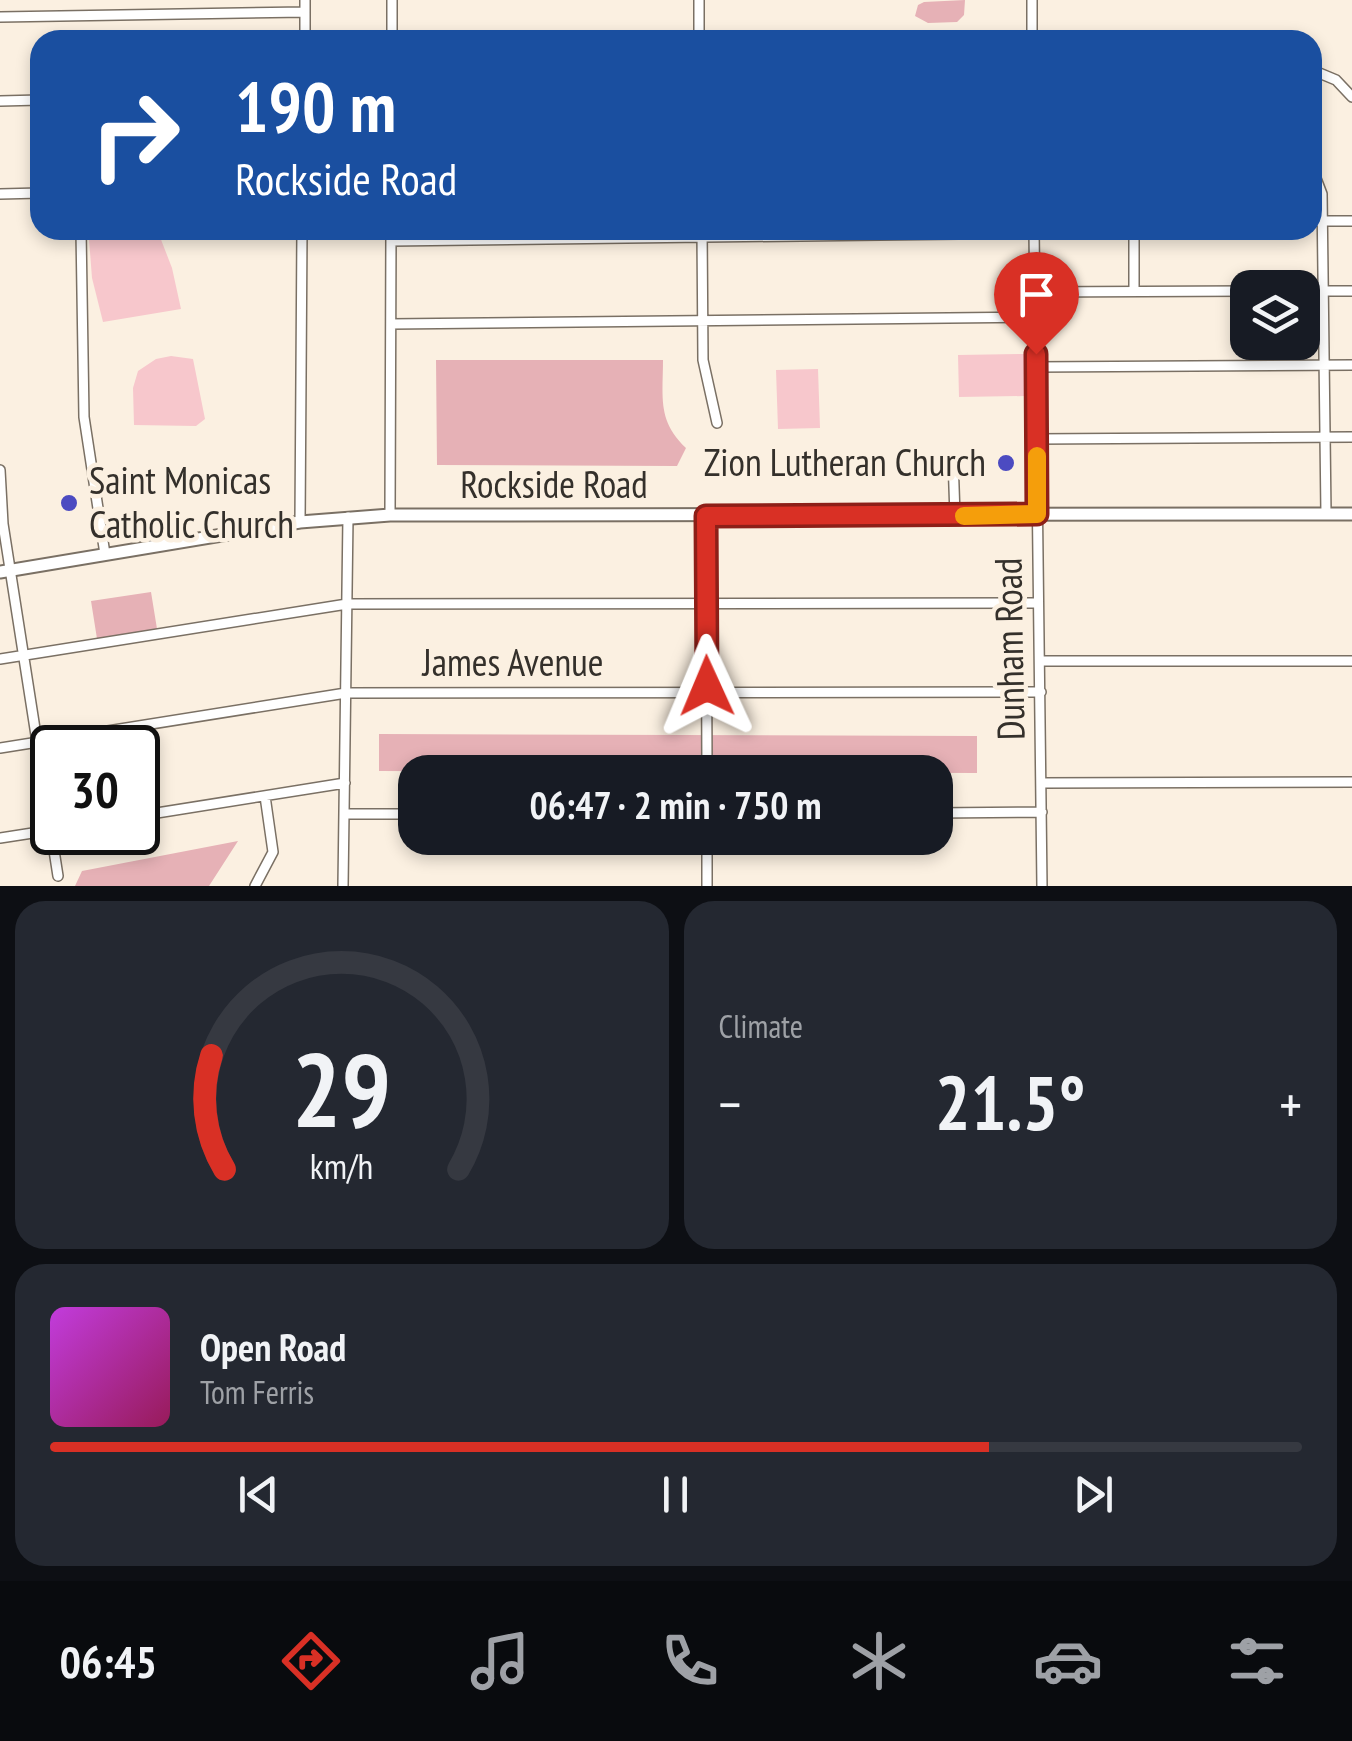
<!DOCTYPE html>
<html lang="en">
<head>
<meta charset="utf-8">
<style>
	body { margin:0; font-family:"PT Sans Narrow",sans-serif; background:#242831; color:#f1f3f6; height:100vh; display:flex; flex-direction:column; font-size:38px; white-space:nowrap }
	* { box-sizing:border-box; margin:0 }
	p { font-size:32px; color:#9ea1a6 }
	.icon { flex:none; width:55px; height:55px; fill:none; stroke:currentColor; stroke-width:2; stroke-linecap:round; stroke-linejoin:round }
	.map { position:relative; height:886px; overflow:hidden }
	.side { display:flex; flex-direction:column; gap:15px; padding:15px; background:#0d0f14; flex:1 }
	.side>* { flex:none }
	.top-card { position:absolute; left:30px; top:30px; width:1292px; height:210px; border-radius:30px; box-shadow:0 5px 15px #0003; background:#1a4fa0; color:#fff; overflow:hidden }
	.controls { position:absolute; left:1230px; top:270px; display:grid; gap:20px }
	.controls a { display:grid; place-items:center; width:90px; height:90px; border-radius:20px; background:#171b24; box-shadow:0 5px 15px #0003; font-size:50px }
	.speed { position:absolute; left:30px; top:725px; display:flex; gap:20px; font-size:50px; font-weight:700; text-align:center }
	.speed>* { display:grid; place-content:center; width:130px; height:130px; border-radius:50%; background:#171b24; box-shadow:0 5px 15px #0003; line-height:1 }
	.speed .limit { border:5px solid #111; border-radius:15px; background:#fff; color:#111 }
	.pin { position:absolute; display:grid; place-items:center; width:85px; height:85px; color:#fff; margin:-102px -42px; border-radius:50% 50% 50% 0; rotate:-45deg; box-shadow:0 0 10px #0007 }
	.pin .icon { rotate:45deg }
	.me { position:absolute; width:110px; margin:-55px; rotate:359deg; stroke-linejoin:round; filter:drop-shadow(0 0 8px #0008) }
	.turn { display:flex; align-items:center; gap:35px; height:210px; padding:0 40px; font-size:45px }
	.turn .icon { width:130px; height:130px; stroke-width:2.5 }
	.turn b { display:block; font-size:70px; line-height:85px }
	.big { font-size:75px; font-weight:700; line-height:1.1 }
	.side .tile { flex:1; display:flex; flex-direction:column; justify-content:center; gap:15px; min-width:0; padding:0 35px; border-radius:30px; background:#242831 }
	.side .dial { align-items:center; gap:0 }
	.dial svg { height:260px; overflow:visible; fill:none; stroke:#363941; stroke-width:7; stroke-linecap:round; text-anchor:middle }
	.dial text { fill:#f1f3f6; stroke:none }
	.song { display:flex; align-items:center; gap:30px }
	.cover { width:120px; height:120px; border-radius:15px; background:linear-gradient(135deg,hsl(290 70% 55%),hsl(330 70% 35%)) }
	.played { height:10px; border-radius:5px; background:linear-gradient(90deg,#d93025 75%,#363941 75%) }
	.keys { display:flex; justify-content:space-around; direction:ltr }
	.heat { display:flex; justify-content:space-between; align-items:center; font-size:55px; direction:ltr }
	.side .tiles { flex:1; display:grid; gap:15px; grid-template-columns:1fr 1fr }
	.tile:last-child { grid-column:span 2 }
	.trip { position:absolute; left:398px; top:755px; width:555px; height:100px; border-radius:30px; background:#171b24; box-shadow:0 5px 15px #0003; font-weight:700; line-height:100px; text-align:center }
	.menu { display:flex; height:160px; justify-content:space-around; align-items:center; background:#090b0e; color:#9ea1a6 }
	.menu .icon { width:70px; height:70px }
	.menu .current { color:#d93025 }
	.menu b { font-size:45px; color:#f1f3f6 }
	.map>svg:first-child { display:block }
</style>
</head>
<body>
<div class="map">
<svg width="1352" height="886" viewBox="0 0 1352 886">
	<rect width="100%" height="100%" fill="#fbf0e1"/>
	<path fill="#f7c7cc" d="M109,230h36l15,7 12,31 9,41 -78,13 -11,-44 -3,-39z
		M1024,354l1,42 -66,1 -1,-42z
		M171,356l22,3 12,60 -9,7 -62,-1 -1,-37 5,-17 18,-12z
		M818,369l2,59 -42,1 -2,-59z"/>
	<path fill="#e6b1b6" d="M965,0l-1,15 -7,7 -29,1 -13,-7 3,-11 6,-3z
		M436,360h227c0,37 -6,61 23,88l-9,18 -240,-1z
		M151,592l7,43 -60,10 -7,-44z
		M379,734l598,2v37l-598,-2z
		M238,841l-29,45h-134l7,-15z"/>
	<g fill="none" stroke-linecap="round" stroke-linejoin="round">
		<defs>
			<path id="minor" d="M392,0v40
				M699,0v40
				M1032,0v40
				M0,17l305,-5
				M305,40v-40
				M1312,70l24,10 16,17
				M0,101l40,-1
				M1312,168l10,26 4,320
				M0,194l40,-1
				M1312,221h40
				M81,230l3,187 21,137
				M702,230l1,130 14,63
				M1034,230l8,656
				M1134,230v61
				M391,241l643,-8
				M1302,291h50
				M1035,292l213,-1
				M391,324l644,-7
				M1036,367l316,-2
				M1037,439l315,-2
				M953,458l2,58
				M0,470l3,54 55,352
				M390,515l1,-285
				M706,516l1,256
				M300,522l2,-292
				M0,659l347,-55 691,-1
				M1040,661h312
				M0,748l346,-55 695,-1
				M1042,783l310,-1
				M935,813l107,-1
				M345,814h70
				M138,816l207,-33
				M0,838l52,-8
				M707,838v48
				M255,886l18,-34 -8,-56
				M343,886l5,-369"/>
			<path id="major" d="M0,572l300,-50 90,-7 962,-1"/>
		</defs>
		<use href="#minor" stroke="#7a7064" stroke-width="12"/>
		<use href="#major" stroke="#7a7064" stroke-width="15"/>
		<use href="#minor" stroke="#fff" stroke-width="9"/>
		<use href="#major" stroke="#fff" stroke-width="11"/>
	</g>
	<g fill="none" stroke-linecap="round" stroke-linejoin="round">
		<defs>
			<path id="route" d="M707,686l-1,-170 331,-2 -1,-160"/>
		</defs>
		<use href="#route" stroke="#8d1f18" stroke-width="25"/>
		<use href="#route" stroke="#d93025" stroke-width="18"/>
		<path stroke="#f59e0b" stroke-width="18" d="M964,516l73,-2v-58"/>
	</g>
	<g fill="#4c4bc1" stroke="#fbf0e1" stroke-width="4">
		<circle cx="1006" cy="463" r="10"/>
		<circle cx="69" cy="503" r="10"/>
	</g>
	<g text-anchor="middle" stroke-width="9" stroke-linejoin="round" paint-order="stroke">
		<g font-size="38" fill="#34302b" stroke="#fbf0e1" text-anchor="end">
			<text x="986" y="476">Zion Lutheran Church</text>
			<text x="89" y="494" text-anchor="start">Saint Monicas<tspan x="89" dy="44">Catholic Church</tspan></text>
		</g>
		<g font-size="38" fill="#34302b" stroke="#fbf0e1">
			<text x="554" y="498">Rockside Road</text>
			<text transform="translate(1010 649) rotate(-91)" y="13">Dunham Road</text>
			<text x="513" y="676">James Avenue</text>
		</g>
	</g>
</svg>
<div class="controls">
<a><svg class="icon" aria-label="layers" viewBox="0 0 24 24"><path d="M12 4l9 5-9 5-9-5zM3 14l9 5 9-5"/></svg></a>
</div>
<div class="speed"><div class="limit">30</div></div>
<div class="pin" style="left:1036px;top:354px;background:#d93025"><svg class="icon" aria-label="arrive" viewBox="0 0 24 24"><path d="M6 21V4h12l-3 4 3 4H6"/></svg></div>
<svg class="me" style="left:707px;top:686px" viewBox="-20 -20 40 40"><path d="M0-17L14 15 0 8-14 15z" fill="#d93025" stroke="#fff" stroke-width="4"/></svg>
<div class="trip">06:47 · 2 min · 750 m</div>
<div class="top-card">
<div class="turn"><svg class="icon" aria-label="right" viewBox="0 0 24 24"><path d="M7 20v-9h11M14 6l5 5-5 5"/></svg><div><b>190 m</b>Rockside Road</div></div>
</div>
</div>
<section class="side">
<div class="tiles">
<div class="tile dial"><svg viewBox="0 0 100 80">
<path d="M14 69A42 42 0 1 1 86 69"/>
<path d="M14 69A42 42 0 0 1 10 34" stroke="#d93025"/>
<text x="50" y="56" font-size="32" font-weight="700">29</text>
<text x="50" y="72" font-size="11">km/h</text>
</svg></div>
<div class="tile"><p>Climate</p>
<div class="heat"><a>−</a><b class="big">21.5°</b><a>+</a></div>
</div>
<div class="tile">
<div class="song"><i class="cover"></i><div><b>Open Road</b><p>Tom Ferris</p></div></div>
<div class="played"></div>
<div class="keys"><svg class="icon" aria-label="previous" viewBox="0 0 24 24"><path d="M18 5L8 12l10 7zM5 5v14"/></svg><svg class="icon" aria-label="pause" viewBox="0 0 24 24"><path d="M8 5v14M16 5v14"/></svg><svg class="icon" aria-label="next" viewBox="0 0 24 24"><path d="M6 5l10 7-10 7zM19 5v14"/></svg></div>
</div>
</div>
</section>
<nav class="menu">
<b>06:45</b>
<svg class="icon current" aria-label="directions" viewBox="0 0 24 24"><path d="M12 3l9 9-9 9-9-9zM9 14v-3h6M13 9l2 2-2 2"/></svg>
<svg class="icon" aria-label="music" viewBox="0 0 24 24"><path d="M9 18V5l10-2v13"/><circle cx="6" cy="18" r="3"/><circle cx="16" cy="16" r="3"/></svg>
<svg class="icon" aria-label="phone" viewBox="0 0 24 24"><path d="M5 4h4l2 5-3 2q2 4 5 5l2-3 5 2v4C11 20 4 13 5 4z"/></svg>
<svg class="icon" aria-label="climate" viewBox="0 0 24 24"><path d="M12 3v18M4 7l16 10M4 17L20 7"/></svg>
<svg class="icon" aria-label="car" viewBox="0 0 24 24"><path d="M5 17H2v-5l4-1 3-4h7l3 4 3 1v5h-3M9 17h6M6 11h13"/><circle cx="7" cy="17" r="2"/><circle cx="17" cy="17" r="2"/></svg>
<svg class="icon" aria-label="filters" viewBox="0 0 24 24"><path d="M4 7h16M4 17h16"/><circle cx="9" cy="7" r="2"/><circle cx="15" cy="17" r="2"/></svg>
</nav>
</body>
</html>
